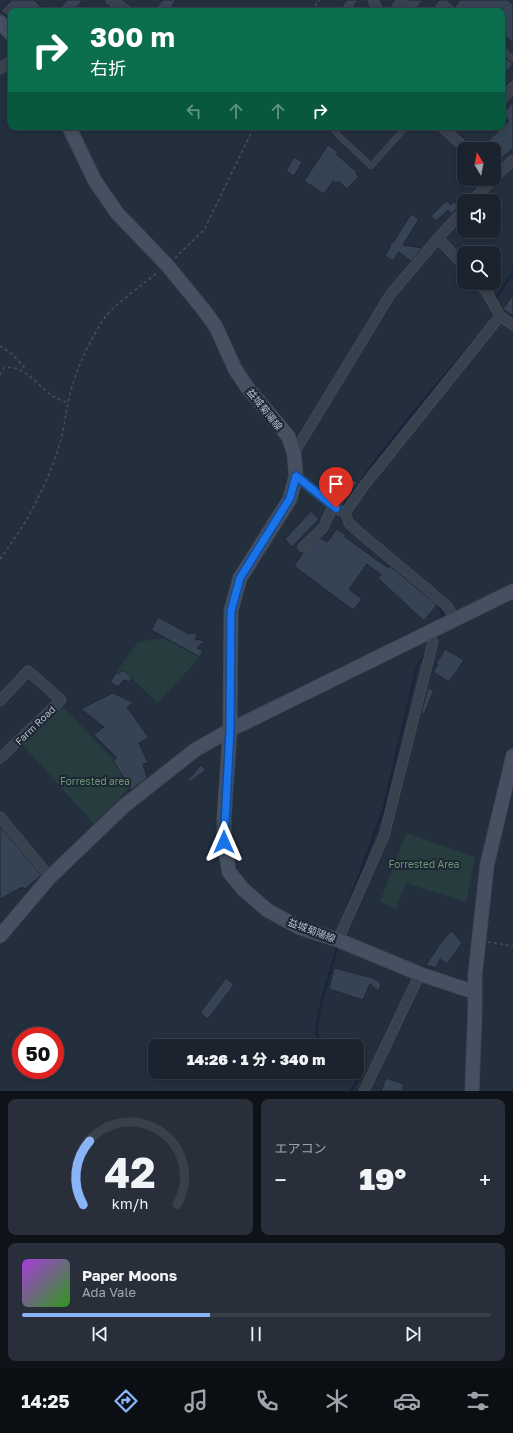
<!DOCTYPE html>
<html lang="ja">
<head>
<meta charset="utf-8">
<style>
	body { margin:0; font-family:"Golos Text","Noto Sans JP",sans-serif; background:#282f3a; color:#f1f3f6; height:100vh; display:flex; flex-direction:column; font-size:15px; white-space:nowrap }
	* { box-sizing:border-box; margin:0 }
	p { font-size:13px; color:#a0a4aa }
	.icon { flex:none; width:22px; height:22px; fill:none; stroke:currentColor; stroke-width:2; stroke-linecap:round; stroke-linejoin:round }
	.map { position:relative; height:1091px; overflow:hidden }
	.panel { display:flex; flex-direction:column; gap:8px; padding:8px; background:#0f1319; flex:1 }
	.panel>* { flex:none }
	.top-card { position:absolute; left:8px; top:8px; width:497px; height:122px; border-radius:8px; box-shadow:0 2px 6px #0003,0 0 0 1px #39404a; background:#0b6e4f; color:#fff; overflow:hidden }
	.needle { width:26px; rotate:350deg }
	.buttons { position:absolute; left:457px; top:142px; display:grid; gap:8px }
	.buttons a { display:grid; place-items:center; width:44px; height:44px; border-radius:8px; background:#1b232e; box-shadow:0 2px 6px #0003,0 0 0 1px #39404a; font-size:20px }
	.speed { position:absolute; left:12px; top:1027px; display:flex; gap:8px; font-size:20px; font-weight:700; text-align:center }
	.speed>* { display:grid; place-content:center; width:52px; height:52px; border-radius:50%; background:#1b232e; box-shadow:0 2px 6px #0003,0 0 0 1px #39404a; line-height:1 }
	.speed .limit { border:6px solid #d22; background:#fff; color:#111 }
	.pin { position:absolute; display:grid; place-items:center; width:34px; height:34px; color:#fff; margin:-41px -17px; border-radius:50% 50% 50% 0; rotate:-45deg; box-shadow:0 0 4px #0007 }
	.pin .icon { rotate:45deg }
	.me { position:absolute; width:44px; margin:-22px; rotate:0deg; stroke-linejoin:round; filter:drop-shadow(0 0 3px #0008) }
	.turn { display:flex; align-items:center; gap:14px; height:84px; padding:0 16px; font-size:18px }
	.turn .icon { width:52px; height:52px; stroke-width:2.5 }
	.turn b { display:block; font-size:28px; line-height:34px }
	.lanes { display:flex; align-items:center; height:38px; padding:0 16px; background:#0003; justify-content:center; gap:20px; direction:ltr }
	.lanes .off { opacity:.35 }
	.big { font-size:30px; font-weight:800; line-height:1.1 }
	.panel .widget { flex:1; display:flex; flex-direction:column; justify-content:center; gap:6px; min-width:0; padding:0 14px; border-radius:8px; background:#282f3a }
	.panel .dial { align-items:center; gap:0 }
	.dial svg { height:104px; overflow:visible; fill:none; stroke:#39404a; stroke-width:7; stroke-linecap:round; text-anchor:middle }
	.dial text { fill:#f1f3f6; stroke:none }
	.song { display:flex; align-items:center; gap:12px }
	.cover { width:48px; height:48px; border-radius:6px; background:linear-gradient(135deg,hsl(280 70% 55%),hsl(110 70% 35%)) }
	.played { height:4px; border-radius:2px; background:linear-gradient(90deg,#8ab4f8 40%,#39404a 40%) }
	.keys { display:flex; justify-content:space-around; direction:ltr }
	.heat { display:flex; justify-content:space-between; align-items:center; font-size:22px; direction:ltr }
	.panel .tiles { flex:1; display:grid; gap:8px; grid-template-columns:1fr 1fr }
	.widget:last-child { grid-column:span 2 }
	.trip { position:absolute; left:148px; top:1039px; width:216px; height:40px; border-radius:8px; background:#1b232e; box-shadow:0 2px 6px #0003,0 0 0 1px #39404a; font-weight:800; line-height:40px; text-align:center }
	.tab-bar { display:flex; height:64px; justify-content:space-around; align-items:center; background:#0b0e12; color:#a0a4aa }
	.tab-bar .icon { width:28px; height:28px }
	.tab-bar .current { color:#8ab4f8 }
	.tab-bar b { font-size:18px; color:#f1f3f6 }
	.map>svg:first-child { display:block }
</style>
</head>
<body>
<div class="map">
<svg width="513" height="1091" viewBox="0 0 513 1091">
	<rect width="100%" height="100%" fill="#242f3e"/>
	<path fill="#263c3f" d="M163,638l37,19 -42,46 -35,-33 -5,4 -2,-2 22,-30z
		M60,704l75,78 -41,42 -73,-81z
		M406,833l69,24 -9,45 -60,-19 -10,25 -16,-6z"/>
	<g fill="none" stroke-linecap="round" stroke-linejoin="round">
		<path stroke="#17263c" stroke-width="2.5" d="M496,298l17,-26
			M342,508c44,-66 97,-126 149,-187l2,-10
			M340,514l1,5 10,12
			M393,567l47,40 3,10
			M347,908l36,-97 34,-145 9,-13
			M326,1046c-4,-4 -8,-7 -9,-12 -2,-19 15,-66 20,-86
			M351,1091l9,-14 -6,-5"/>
	</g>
	<path fill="#364354" stroke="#1f2835" d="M12,0h22l11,11h-34v8l-10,-8z
		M67,0h16l-10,11h-15z
		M163,0h13l-4,5 8,6h-27z
		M347,0h11l-7,11h-12z
		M408,0h15l-8,11h-13z
		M439,0h8l8,7 5,-7h48l5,5v38l-11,-10v-22h-62l-6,-5z
		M502,55l11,9 -11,13z
		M513,102v46l-10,9 -15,-16 21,-20 -7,-6z
		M328,145l10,7 -2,2 21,18 -1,2 3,2 -12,13 -9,-8 -2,2 -3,-2 -9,13 -20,-13z
		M294,157l8,5 -8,14 -8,-5z
		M446,201l5,4 3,-3 5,4 -7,8 -4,-4 -12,11 -5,-5z
		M411,214l8,5 -16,26 19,3 -11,13 -12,-9 -6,9 -8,-5 6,-11 -3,-2h5z
		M513,295v21l-10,-7z
		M349,479l9,3 -13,17 -7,-6z
		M311,511l8,8 -27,28 -7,-8z
		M337,529l9,6 -1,2 43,31 2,-2 47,39 -13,16 -46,-43 3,-3 -14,-11 -18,25 13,10 -9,11 -59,-44 9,-13 18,-15 6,4z
		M158,617l29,16 11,1 -3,5 10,2 -8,7 6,3 -3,6 -49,-27z
		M445,649l19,11 -15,22 -16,-10 5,-7 -2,-1z
		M123,670l9,8 -3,4 -5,-2 -6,7 -8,-5 6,-9 2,1z
		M428,688l6,2 -10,24 -3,-1z
		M113,693l21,10 -7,4 22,31 -10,5 9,20 -5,1 4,14 -16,12 -18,-30 4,-2 -23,-23 10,-8 -23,-18z
		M201,765l5,5 -16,12 -2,-2z
		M0,826l41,49 -16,14 -3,-2 -22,12z
		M452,931l10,12 -15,21 -7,-5 -4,9 -10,-3 16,-24z
		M334,968l39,10 8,5 -2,8 -9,-7 -7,16 -34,-11z
		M226,978l8,7 -26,34 -8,-6z
		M386,1078l17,6v7h-22z"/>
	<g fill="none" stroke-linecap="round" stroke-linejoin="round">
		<defs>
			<path id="lane" d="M502,49l11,10
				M340,127l-5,5 36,34 35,-39"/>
			<path id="street" d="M111,0l16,11
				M373,0l5,11
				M395,11l7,-11
				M0,69l11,-8
				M502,99l11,-12
				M442,127l24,22
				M494,178l19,-18
				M472,201l21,-22
				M438,238l26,28
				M479,283l9,11 12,22 13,9
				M294,453l96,-158 48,-57 26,-28
				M296,476l40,32 9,5 4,10 6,6 72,60 21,18 7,13
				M345,513l18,-26 137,-171
				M303,547l20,-19 10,-22
				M0,701l28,-30 33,29 -61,58
				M0,817l50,60
				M338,940l46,-104 49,-194
				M364,1091l56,-117"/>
			<path id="secondary" d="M0,22l11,12
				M69,127l26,54 22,32 50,52 36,44 13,18 19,42 12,18 41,49 6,17 2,23 -6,23 -50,79 -9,33 -1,119 -6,88v24l5,30 14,17 24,21 31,17 40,13 82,34 54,18
				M0,936l50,-59 74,-71 71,-56 35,-20 283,-139
				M472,1091l3,-80v-36l12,-110 26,-109"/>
		</defs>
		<use href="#lane" stroke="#414a57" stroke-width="6"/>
		<use href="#street" stroke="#414a57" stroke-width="11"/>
		<use href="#secondary" stroke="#414a57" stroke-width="15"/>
		<path stroke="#3f5557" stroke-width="1.5" stroke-dasharray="3 3" stroke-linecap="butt" d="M312,11l7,-11
			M175,258l29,-28 50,-103
			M0,346l12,8 12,13 -2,4
			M0,375l4,-7c21,-4 34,19 50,29 4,2 10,4 14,6
			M0,559c27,-36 49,-76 61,-120 4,-15 5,-30 9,-45 7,-27 20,-54 35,-77 10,-13 40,-34 53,-45
			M488,942l25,4"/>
		<use href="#lane" stroke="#38414e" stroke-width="4.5"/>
		<use href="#street" stroke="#38414e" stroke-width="9"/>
		<use href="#secondary" stroke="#465061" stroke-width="13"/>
	</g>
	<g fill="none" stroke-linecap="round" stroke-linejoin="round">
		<defs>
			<path id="route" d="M224,842l6,-112 1,-119 9,-33 50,-80 6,-22 40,32"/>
		</defs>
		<use href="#route" stroke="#114b97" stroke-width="10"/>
		<use href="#route" stroke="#1a73e8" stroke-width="7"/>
	</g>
	<g text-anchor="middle" stroke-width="4" stroke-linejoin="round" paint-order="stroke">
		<g font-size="10" fill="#b4bcc9" stroke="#1d2633">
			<text transform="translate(265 409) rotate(51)" y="4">益城菊陽線</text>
			<text transform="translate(35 725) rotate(-44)" y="4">Farm Road</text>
			<text transform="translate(312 930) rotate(21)" y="4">益城菊陽線</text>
		</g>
		<g font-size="10" fill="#6b9a76" stroke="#1d2633">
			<text x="95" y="785">Forrested area</text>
			<text x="424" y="868">Forrested Area</text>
		</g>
	</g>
</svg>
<div class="buttons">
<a><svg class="needle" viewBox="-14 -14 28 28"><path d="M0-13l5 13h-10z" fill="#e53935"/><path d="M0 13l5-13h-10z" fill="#a0a4aa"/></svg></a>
<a><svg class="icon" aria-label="sound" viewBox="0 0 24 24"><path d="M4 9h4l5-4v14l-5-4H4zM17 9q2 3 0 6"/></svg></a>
<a><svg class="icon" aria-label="search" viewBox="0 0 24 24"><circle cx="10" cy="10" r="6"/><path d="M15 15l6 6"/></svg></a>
</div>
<div class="speed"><div class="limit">50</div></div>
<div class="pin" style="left:336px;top:508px;background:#d93025"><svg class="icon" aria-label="arrive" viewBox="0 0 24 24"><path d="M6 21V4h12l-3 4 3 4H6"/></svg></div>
<svg class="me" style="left:224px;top:842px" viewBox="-20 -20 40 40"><path d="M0-17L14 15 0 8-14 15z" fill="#1a73e8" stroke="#fff" stroke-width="4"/></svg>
<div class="trip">14:26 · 1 分 · 340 m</div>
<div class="top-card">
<div class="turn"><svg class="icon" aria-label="right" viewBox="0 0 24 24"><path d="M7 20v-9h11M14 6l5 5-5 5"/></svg><div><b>300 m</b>右折</div></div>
<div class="lanes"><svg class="icon off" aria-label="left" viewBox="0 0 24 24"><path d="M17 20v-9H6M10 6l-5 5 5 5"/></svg><svg class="icon off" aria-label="ahead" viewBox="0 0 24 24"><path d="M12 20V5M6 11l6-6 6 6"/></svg><svg class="icon off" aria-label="ahead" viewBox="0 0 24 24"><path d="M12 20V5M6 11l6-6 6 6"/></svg><svg class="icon" aria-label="right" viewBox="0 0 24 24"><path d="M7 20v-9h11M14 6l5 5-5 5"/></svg></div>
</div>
</div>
<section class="panel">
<div class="tiles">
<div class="widget dial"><svg viewBox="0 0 100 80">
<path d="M14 69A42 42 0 1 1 86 69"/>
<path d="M14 69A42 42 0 0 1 19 20" stroke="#8ab4f8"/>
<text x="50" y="56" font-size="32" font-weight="700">42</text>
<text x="50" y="72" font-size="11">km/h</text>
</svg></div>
<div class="widget"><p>エアコン</p>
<div class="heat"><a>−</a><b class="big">19°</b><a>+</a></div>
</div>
<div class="widget">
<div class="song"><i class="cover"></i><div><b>Paper Moons</b><p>Ada Vale</p></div></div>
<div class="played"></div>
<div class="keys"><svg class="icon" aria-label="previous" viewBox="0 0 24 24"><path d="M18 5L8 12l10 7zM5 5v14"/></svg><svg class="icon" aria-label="pause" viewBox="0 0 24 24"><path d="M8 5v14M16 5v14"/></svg><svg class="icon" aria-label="next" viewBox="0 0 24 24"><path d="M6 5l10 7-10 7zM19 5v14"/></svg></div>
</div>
</div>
</section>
<nav class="tab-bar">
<b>14:25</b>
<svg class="icon current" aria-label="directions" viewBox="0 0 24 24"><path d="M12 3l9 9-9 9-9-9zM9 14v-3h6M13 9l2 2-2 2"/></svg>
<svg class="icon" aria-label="music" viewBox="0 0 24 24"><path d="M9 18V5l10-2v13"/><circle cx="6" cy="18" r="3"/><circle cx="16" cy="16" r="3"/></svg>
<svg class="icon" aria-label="phone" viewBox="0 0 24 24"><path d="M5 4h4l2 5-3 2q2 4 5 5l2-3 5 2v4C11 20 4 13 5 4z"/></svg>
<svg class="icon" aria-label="climate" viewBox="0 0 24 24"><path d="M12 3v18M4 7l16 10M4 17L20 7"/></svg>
<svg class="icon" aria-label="car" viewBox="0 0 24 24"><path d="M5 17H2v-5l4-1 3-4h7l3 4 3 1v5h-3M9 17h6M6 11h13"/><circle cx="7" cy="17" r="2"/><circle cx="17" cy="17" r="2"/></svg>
<svg class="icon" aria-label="filters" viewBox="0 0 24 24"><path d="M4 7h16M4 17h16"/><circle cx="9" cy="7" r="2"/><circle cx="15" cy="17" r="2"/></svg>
</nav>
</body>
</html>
